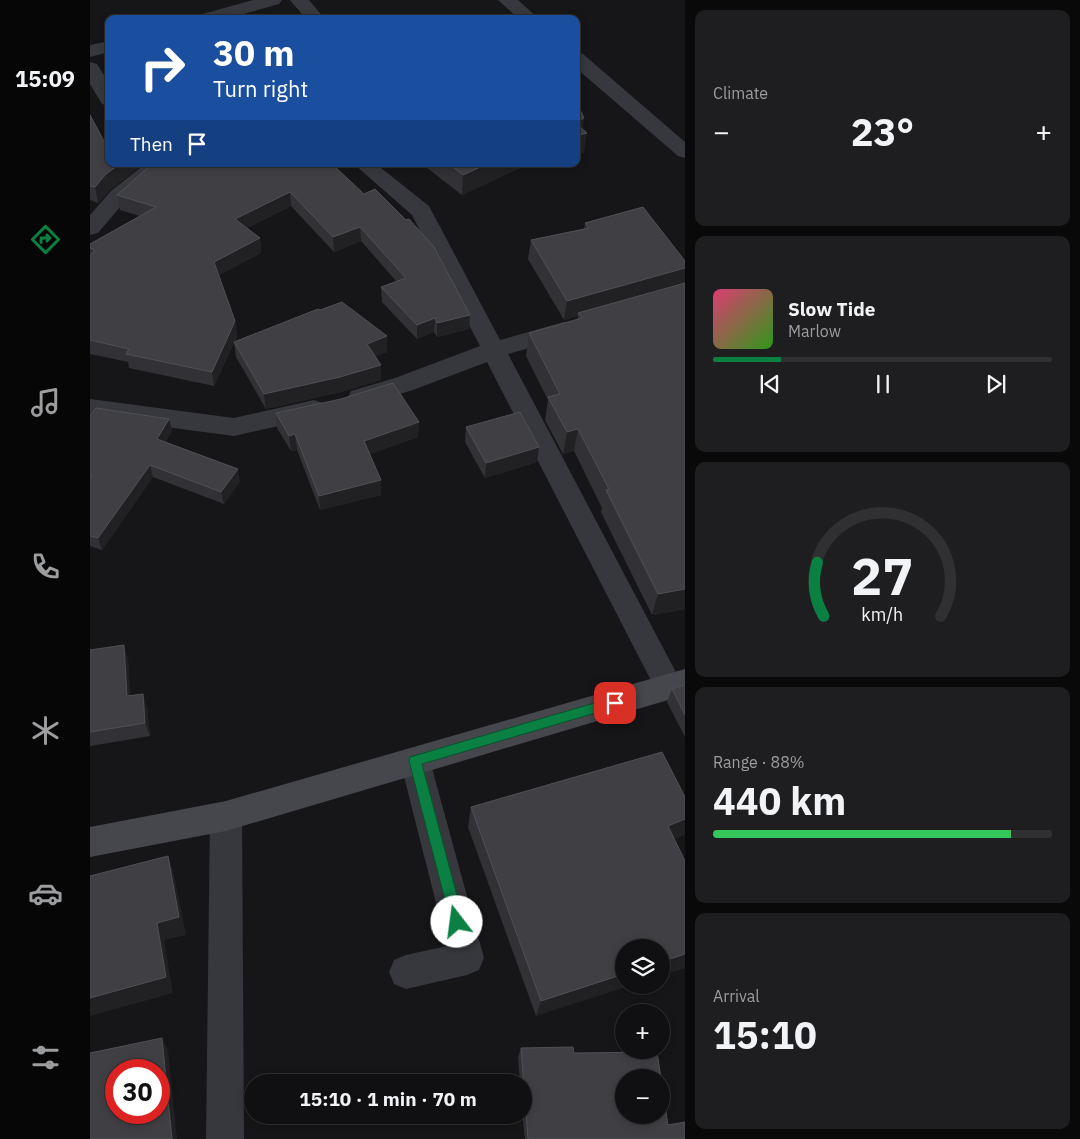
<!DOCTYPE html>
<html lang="en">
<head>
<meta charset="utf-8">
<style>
	body { margin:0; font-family:"IBM Plex Sans",sans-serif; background:#1e1e20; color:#f1f3f6; height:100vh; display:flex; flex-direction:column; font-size:19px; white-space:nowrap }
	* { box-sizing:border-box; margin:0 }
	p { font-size:16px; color:#9c9d9f }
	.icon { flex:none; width:28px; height:28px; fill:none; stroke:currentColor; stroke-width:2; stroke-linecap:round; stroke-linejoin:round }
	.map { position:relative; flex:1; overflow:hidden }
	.drawer { display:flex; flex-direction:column; gap:10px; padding:10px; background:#09090a; width:395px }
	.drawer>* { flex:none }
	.top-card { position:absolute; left:15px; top:15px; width:475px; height:152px; border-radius:10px; box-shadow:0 2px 8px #0003,0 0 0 1px #303032; background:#1a4fa0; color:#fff; overflow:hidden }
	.buttons { position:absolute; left:525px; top:939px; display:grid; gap:10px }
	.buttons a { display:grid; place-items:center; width:55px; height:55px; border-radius:50%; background:#101012; box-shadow:0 2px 8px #0003,0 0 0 1px #303032; font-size:25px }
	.speed { position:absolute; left:15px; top:1059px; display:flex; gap:10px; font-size:25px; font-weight:700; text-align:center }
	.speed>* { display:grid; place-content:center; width:65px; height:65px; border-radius:50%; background:#101012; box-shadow:0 2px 8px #0003,0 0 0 1px #303032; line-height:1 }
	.speed .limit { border:8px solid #d22; background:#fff; color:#111 }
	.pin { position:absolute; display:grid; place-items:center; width:42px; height:42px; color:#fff; margin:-21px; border-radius:10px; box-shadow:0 2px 8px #0006 }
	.me { position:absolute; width:55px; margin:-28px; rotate:345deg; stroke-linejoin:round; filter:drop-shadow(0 0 4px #0008) }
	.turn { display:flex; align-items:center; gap:18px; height:105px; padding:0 25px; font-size:22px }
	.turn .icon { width:65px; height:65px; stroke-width:2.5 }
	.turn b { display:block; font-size:35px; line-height:42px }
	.then { display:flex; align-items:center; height:48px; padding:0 25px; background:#0003; gap:10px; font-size:19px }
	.big { font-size:38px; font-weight:700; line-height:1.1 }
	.drawer .card { flex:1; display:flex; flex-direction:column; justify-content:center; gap:8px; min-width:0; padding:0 18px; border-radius:10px; background:#1e1e20 }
	.drawer .dial { align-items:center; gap:0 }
	.dial svg { height:130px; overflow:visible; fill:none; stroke:#303032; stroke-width:7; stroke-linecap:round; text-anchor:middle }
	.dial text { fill:#f1f3f6; stroke:none }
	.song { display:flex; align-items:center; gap:15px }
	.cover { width:60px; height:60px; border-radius:8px; background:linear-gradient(135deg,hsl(340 70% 55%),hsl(110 70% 35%)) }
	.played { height:5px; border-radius:2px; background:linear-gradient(90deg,#0b8043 20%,#303032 20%) }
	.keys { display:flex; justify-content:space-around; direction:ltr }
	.heat { display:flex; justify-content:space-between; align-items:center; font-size:28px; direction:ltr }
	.charge { height:8px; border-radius:4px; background:linear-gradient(90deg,#34c759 88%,#303032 0) }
	.trip { position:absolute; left:154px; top:1074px; width:288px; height:50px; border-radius:25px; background:#101012; box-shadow:0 2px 8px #0003,0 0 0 1px #303032; font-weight:700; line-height:50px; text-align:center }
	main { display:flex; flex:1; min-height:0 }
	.tab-bar { display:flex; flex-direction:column; width:90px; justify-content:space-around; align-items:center; background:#060607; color:#9c9d9f }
	.tab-bar .icon { width:35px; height:35px }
	.tab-bar .active { color:#0b8043 }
	.tab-bar b { font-size:22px; color:#f1f3f6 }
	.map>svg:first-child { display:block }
</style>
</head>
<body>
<main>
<nav class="tab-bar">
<b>15:09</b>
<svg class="icon active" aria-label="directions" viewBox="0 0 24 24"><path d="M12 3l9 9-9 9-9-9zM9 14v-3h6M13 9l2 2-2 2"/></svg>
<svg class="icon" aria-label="music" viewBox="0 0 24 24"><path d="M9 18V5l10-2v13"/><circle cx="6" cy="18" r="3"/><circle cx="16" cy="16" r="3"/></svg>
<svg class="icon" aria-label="phone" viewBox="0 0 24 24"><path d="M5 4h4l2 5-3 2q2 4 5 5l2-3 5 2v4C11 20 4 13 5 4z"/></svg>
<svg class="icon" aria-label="climate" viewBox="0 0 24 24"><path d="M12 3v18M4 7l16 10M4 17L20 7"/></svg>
<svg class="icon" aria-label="car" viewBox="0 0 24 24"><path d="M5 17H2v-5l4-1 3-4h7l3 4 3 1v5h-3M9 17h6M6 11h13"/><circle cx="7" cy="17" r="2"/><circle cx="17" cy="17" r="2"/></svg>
<svg class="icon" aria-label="filters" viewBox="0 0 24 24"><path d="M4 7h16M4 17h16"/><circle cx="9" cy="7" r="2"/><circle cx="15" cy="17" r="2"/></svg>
</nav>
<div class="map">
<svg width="595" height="1139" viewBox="0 0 595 1139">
	<rect width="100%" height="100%" fill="#161618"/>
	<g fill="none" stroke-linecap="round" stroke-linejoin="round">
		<path fill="#37383d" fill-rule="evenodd" d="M200,0h19l16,19h-19z
			M408,0h20l21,19h-20z
			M486,52l7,2 102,88v16l-7,-2 -102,-88z
			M0,62l7,2 12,19v23l-7,-2 -12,-20z
			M55,164h22l-42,37 -27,32 -8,2v-20l21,-24z
			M264,164h22l53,42 71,134 64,-18 8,2 4,6 -4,6 -64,18 171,324 5,9 -5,9 -10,4 -10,-4 -172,-334 -74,28 -53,16 -9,-3 -3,-6 3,-6 44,-13 85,-32 -68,-131z
			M0,399l144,19 80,-18 9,3 3,6 -3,6 -9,3 -80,18 -144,-19z
			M325,747l11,4 4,10 54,197 -5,12 -12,5 -61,14 -12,-5 -5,-12 5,-12 12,-5 41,-9 -47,-185 4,-10z
			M136,801l11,5 5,10 2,323h-38l4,-323 5,-10z"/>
		<path fill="#37383d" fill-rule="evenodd" d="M163,0h29l-3,4 -53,15h-30l3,-4z
			M19,41v11l-19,5v-12z"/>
		<path fill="#45474d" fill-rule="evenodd" d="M595,669v26l-459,136 -136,26v-30l136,-26z"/>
	</g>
	<path fill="#323236" d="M0,115l15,28 33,25 -28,22 -12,13 -8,-3z
		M242,164l137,165 -32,8 -3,-5 -17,7 -35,-37 -1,-15 16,-5 -36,-41 -27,11 -43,-46 -44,22 13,10 1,15 -42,22 16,46 2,15 -2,5 85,-31 67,42 -12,4 6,9v15l-40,12 -75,17 -30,-52 -2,-14 -20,43 -85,-18 -1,-6 -38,-8v-110l50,-28 -20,-6 -3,-15z
		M332,164h106l-66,31z
		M447,164h16l-11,4z
		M553,207l42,402 -33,6 -51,-103 1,-4 -28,-57 -11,3 -18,-34 3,-20 -22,-44 3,-23 48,-13 1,-4 -14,4 -36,-61 3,-19 53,-11 1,-6z
		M186,413l142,24 -48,17 11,41 -61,15 -23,-60 -6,1 -14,-23z
		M0,416l79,3 3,12 -7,11 75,39 -16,23 -71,-27 -51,73 -12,-4z
		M376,427l71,35 -52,16 -20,-36z
		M0,650l38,9 2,37 17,11 3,29 -60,10z
		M595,685v52l-18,-35 5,-13z
		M381,807l204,32 10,129 -24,7v-27l-125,68 -68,-189z
		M431,1048l53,5 94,72 17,14h-160l-3,-27v-30h-2l-2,-25z"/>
	<path fill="#212124" d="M494,118l-2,16 5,-1 -3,20 -8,2v-33z
		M30,164h17l1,4 -28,22 -12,13 -3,-16 11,-13z
		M397,164h41l-66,31 1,-20z
		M452,164h11l-11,4z
		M200,192l1,14 -54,27 -2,-14z
		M270,227l1,14 -27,11 -1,-15z
		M170,238l1,15 -45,24 -2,-15z
		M595,268v15l-107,30v3l-14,4 3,-19z
		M380,315l-1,14 -32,8v-14z
		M345,318l-1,14 -17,7v-14z
		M145,321l2,15 -23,50 -2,-14z
		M297,336v16l-20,8v-16z
		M291,365v15l-40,12 -75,17 -2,-15z
		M79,419l3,12 -12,20 -3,-12z
		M329,422l-1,15 -54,19v-15z
		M488,429l-4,22 -11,3 4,-22z
		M205,434l2,16 -6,1 -2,-15z
		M449,447l-2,15 -52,16 1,-15z
		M60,465l3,12 -51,73 -4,-12z
		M148,469l2,12 -16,23 -3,-12z
		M291,480v15l-61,15 -1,-14z
		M595,589v20l-33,6 6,-21z
		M34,645l4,14 3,51 -4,-14z
		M53,694l4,13 3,29 -5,-13z
		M595,819v16l-25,10 8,-19z
		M78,856l6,18 12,61 -22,5 9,53 -83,23v-18l67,-75z
		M595,954v14l-24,7v-13z
		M534,974v11h8l-96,31 5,-15z
		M72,1038l6,12 9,89h-5z"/>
	<path fill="#3f3f44" stroke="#4f5156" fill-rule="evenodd" d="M486,101l8,17 -8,4z
		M0,115l15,28 4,1v20h11l-14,10 -11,13 -5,-1z
		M486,123l11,10 -11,3z
		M62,164h180l32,30 11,-5 31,31 3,-1 25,28 36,68 -33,8 -2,-5 -18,7 -36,-38 25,-9 -46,-51 -27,10 -43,-45 -55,27 25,19 -46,24 21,59 -23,51 -86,-18 3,-5 -39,-9v-84l5,-6 -5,-2v-4l66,-37 -39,-12z
		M359,164h38l-24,11z
		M553,207l42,54v7l-118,33 -36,-61 58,-12 -4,-5z
		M595,283v306l-27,5 -52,-104 3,-1 -31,-60 -11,3 -19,-35 12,-3 -31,-61 53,-15 -4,-5z
		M252,302l45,34 -20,8 14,21 -41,12 -76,17 -30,-52 84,-33 2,1z
		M303,383l26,39 -55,19 17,39 -62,16 -24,-62 -6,2 -13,-23 65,-14z
		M6,408l73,11 -12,20 81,30 -17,23 -71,-27 -52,73 -8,-2v-57l2,-3h-2v-60z
		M430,412l19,35 -53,16 -20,-36z
		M34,645l3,51 16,-2 2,29 -55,9v-82z
		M595,685v30l-13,-26z
		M572,752l23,45v22l-17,7 17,35v93l-24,8v-14h-37v26l-83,27 -70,-194z
		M78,856l11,61 -22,6 9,54 -76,21v-122z
		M72,1038l10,101h-82v-86zM26,1070h43v42h-43z
		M483,1047l1,6 83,-1 4,26h-37v37h37v-36l7,46 17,-3v17h-157l-7,-91z"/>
	<path fill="#0b8043" stroke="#07532c" d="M525,697l4,2 2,4 -2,3 -197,58 42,158 -2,5 -5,2 -5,-2 -43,-166 1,-4z"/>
</svg>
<div class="buttons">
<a><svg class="icon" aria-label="layers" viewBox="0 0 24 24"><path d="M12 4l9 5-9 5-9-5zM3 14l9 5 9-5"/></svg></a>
<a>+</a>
<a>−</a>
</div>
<div class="speed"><div class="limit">30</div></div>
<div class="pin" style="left:525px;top:703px;background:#d93025"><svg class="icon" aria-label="arrive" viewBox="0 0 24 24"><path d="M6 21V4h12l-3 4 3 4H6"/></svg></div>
<svg class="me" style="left:367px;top:922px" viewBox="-20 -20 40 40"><circle r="19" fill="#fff"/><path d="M0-13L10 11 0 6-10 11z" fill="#0b8043"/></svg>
<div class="trip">15:10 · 1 min · 70 m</div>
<div class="top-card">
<div class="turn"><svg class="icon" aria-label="right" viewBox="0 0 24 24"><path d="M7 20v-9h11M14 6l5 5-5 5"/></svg><div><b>30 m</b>Turn right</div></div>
<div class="then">Then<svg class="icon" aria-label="arrive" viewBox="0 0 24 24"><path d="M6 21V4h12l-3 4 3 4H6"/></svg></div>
</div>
</div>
<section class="drawer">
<div class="card"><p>Climate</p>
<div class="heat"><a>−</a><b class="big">23°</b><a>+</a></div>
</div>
<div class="card">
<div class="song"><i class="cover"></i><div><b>Slow Tide</b><p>Marlow</p></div></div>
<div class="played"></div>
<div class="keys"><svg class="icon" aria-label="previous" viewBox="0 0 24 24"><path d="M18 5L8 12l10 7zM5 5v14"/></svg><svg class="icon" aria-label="pause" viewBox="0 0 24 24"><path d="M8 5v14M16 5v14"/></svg><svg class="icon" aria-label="next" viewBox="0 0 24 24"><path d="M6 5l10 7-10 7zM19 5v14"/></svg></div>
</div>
<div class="card dial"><svg viewBox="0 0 100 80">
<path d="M14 69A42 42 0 1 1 86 69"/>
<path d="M14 69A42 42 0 0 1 10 36" stroke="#0b8043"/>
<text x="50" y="56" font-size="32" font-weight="700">27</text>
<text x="50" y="72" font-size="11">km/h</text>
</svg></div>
<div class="card"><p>Range · 88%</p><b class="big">440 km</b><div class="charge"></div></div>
<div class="card"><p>Arrival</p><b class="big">15:10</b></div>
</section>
</main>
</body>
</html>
